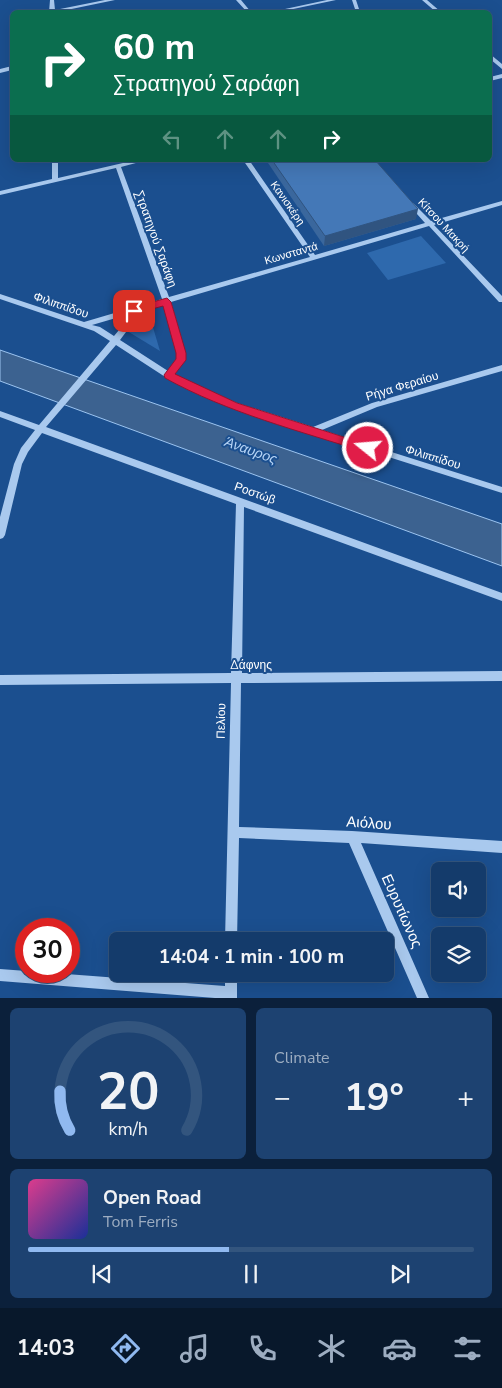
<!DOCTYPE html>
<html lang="en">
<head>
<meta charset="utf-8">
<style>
	body { margin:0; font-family:"Nunito Sans",sans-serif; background:#1d4271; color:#f1f3f6; height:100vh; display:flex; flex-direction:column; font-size:19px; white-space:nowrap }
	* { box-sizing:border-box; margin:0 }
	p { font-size:16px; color:#9dadc1 }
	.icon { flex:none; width:28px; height:28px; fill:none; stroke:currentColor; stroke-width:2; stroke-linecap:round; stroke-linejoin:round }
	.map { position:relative; height:998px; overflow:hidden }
	.drawer { display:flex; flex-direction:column; gap:10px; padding:10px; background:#0b203b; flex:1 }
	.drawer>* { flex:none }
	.hud { position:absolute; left:10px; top:10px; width:482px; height:152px; border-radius:8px; box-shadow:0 5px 20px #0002,0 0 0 1px #33557e; background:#0b6e4f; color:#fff; overflow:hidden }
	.controls { position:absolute; left:431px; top:862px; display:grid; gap:10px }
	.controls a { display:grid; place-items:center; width:55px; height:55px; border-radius:8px; background:#143b6b; box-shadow:0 5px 20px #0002,0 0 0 1px #33557e; font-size:25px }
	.speed { position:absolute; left:15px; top:918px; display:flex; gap:10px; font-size:25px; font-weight:700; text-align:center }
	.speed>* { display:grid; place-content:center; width:65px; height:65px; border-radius:50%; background:#143b6b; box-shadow:0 5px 20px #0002,0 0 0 1px #33557e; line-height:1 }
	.speed .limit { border:8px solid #d22; background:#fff; color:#111 }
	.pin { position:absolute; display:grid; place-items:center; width:42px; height:42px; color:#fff; margin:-21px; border-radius:10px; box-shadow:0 2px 8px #0006 }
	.me { position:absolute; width:55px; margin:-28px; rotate:287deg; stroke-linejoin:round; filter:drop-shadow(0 0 4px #0008) }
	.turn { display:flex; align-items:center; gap:18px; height:105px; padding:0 20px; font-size:22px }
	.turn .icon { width:65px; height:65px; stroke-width:2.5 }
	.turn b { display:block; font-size:35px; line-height:42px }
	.lanes { display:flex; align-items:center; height:48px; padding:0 20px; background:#0003; justify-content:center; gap:25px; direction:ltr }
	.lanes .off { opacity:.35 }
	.big { font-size:38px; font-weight:700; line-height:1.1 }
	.drawer .card { flex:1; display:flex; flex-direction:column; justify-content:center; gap:8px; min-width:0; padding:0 18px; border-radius:8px; background:#1d4271 }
	.drawer .dial { align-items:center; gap:0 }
	.dial svg { height:130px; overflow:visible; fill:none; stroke:#33557e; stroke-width:7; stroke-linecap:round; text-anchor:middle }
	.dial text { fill:#f1f3f6; stroke:none }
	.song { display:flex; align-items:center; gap:15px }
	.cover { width:60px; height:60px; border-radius:8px; background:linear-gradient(135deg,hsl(330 70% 55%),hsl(230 70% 35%)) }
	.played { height:5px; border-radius:2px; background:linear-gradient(90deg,#90b9f0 45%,#33557e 45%) }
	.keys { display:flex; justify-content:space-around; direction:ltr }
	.heat { display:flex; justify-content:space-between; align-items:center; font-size:28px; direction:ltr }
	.drawer .tiles { flex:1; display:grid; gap:10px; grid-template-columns:1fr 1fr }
	.card:last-child { grid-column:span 2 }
	.trip { position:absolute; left:109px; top:932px; width:285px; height:50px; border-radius:8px; background:#143b6b; box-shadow:0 5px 20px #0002,0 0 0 1px #33557e; font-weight:700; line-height:50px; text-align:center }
	.tabs { display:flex; height:80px; justify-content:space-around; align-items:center; background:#08182b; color:#9dadc1 }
	.tabs .icon { width:35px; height:35px }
	.tabs .active { color:#90b9f0 }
	.tabs b { font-size:22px; color:#f1f3f6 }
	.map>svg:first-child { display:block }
</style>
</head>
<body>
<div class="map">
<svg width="502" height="998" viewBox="0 0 502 998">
	<rect width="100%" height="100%" fill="#1b4f8f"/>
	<path fill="#2e69ad" d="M421,236l25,27 -58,17 -21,-27z
		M147,314h2l11,37 -46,-28z"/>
	<path fill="#3c6290" stroke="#9cc4f0" d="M0,350l502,174v42l-502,-185z"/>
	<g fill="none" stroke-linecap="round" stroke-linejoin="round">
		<path fill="#a9c9ee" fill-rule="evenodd" d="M50,0h4l1,10 50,-10h10l-58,12h-8z
			M236,0h5l10,12h-4z
			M327,0h9l-57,12h-8z
			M352,0h4l4,12h-4z
			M422,0h5l14,12h-5z
			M490,54l12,10v5l-12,-10z
			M12,66v4l-12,3v-4z
			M502,74v4l-12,3v-4z
			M52,160h6v18l78,-18h11l-26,7 48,130 141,-40 -67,-97h6l66,95 110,-32 -16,-18v-2h4l18,18 71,-20v4l-68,20 68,71v6h-3l-70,-76 -258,76 14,51v7l-11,15 63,28 76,24 59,-24 130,-38v6l-125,36 -55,23 180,57v6l-189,-60h-5l-1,-2 -76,-24 -58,-25 -57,-37 -70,82 456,166v8l-258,-94 -2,166 260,-2v10l-261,2 -2,144 113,4 150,10v12l-141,-10 68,155h-12l-68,-155 -110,-5 -2,103h-12l6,-258 -231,2v-10l231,-2 5,-169 -194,-71 -14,19 -6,12 -17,71 -2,3 -3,1v-22l14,-53 7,-16 14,-18 -35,-13v-6l39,14 71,-84 -16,-10 -94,-32v-5l84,28 78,-23 -46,-131 -116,27v-4l52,-12zM164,304l13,49v6l-9,12 -48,-31 6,-8 -1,-2h-6l-5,6 -14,-9 -8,-2z
			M0,969l225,17v-12h12v24h-22l-215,-17z"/>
	</g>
	<path fill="#3a679d" d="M266,160h109l41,59 -92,27z"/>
	<path fill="#305480" d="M418,209l-2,10 -92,27 1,-10z"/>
	<path fill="#4478b7" stroke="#305480" d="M272,160h103l43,49 -93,27z"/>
	<path fill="#e11d48" stroke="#92132f" d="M167,298l4,4 15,51v7l-11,14 62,29 135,43 2,2 -2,3 -4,2c-68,-22 -140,-40 -203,-75l-1,-3 12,-16v-6l-13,-47 -29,8 -4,-3 1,-3z"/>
	<g text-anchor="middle" stroke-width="4" stroke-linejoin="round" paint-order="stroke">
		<g font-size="11" fill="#fff" stroke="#1b4f8f">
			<text transform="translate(288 203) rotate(55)" y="4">Κανισκέρη</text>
			<text transform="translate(444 225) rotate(47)" y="4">Κίτσου Μακρή</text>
			<text transform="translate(291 253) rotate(-16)" y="4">Κωνσταντά</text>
		</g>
		<g font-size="12" fill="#fff" stroke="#1b4f8f">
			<text transform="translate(156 239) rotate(70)" y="4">Στρατηγού Σαράφη</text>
			<text transform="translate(61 305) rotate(19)" y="4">Φιλιππίδου</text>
			<text transform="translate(402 386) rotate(-17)" y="4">Ρήγα Φεραίου</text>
			<text transform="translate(433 457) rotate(17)" y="4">Φιλιππίδου</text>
			<text transform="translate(255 493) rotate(20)" y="4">Ροστώβ</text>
			<text x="251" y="669">Δάφνης</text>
			<text transform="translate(221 721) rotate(-89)" y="4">Πελίου</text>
		</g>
		<g font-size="14" font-style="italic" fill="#b5d3f5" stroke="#1b4f8f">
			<text transform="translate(251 450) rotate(20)" y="5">Άναυρος</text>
		</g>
		<g font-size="15" fill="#fff" stroke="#1b4f8f">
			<text transform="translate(369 823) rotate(4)" y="5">Αιόλου</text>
			<text transform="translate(402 911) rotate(66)" y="5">Ευρυτίωνος</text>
		</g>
	</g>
</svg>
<div class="controls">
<a><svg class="icon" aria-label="sound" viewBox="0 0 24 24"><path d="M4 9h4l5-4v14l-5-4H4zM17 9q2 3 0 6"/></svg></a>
<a><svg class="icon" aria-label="layers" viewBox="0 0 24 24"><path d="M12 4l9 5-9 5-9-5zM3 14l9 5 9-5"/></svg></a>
</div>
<div class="speed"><div class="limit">30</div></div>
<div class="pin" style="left:134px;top:311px;background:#d93025"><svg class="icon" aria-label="arrive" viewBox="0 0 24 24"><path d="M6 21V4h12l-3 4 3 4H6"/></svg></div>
<svg class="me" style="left:368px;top:448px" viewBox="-20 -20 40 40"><circle r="17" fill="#e11d48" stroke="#fff" stroke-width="3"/><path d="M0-11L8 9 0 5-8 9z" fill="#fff"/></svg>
<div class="trip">14:04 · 1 min · 100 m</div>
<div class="hud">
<div class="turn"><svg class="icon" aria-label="right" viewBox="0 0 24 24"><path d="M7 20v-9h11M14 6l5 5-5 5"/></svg><div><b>60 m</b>Στρατηγού Σαράφη</div></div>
<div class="lanes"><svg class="icon off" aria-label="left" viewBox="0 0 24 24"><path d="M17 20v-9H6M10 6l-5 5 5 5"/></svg><svg class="icon off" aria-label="ahead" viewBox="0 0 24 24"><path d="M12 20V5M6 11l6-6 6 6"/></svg><svg class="icon off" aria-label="ahead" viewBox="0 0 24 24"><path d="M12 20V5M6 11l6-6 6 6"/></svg><svg class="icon" aria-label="right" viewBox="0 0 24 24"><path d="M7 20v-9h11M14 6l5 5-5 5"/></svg></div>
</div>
</div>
<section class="drawer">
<div class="tiles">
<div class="card dial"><svg viewBox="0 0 100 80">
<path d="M14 69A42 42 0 1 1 86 69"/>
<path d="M14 69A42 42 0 0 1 8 45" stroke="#90b9f0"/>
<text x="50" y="56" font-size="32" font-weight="700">20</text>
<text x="50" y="72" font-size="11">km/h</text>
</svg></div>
<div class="card"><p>Climate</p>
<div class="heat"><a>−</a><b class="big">19°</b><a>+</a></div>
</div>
<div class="card">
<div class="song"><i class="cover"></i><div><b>Open Road</b><p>Tom Ferris</p></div></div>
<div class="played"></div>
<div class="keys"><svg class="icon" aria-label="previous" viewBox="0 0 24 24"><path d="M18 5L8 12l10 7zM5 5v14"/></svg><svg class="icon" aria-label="pause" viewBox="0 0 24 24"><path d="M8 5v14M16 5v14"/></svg><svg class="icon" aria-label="next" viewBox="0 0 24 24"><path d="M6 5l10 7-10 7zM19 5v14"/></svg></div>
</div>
</div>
</section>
<nav class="tabs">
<b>14:03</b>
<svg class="icon active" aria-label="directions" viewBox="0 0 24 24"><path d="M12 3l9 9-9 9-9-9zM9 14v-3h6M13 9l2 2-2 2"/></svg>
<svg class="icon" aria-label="music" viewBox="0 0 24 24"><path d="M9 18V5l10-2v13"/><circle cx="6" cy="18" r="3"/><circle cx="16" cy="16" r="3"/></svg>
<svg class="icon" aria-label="phone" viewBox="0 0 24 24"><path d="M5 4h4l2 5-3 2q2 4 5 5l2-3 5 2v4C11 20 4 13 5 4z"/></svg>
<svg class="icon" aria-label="climate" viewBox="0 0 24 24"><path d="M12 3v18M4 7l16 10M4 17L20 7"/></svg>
<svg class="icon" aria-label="car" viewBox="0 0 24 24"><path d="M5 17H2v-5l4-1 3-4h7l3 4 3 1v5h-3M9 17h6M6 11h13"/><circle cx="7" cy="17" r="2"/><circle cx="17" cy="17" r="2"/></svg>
<svg class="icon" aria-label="filters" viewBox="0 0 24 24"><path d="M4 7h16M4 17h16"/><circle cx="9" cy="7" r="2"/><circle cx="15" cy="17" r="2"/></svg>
</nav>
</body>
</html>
